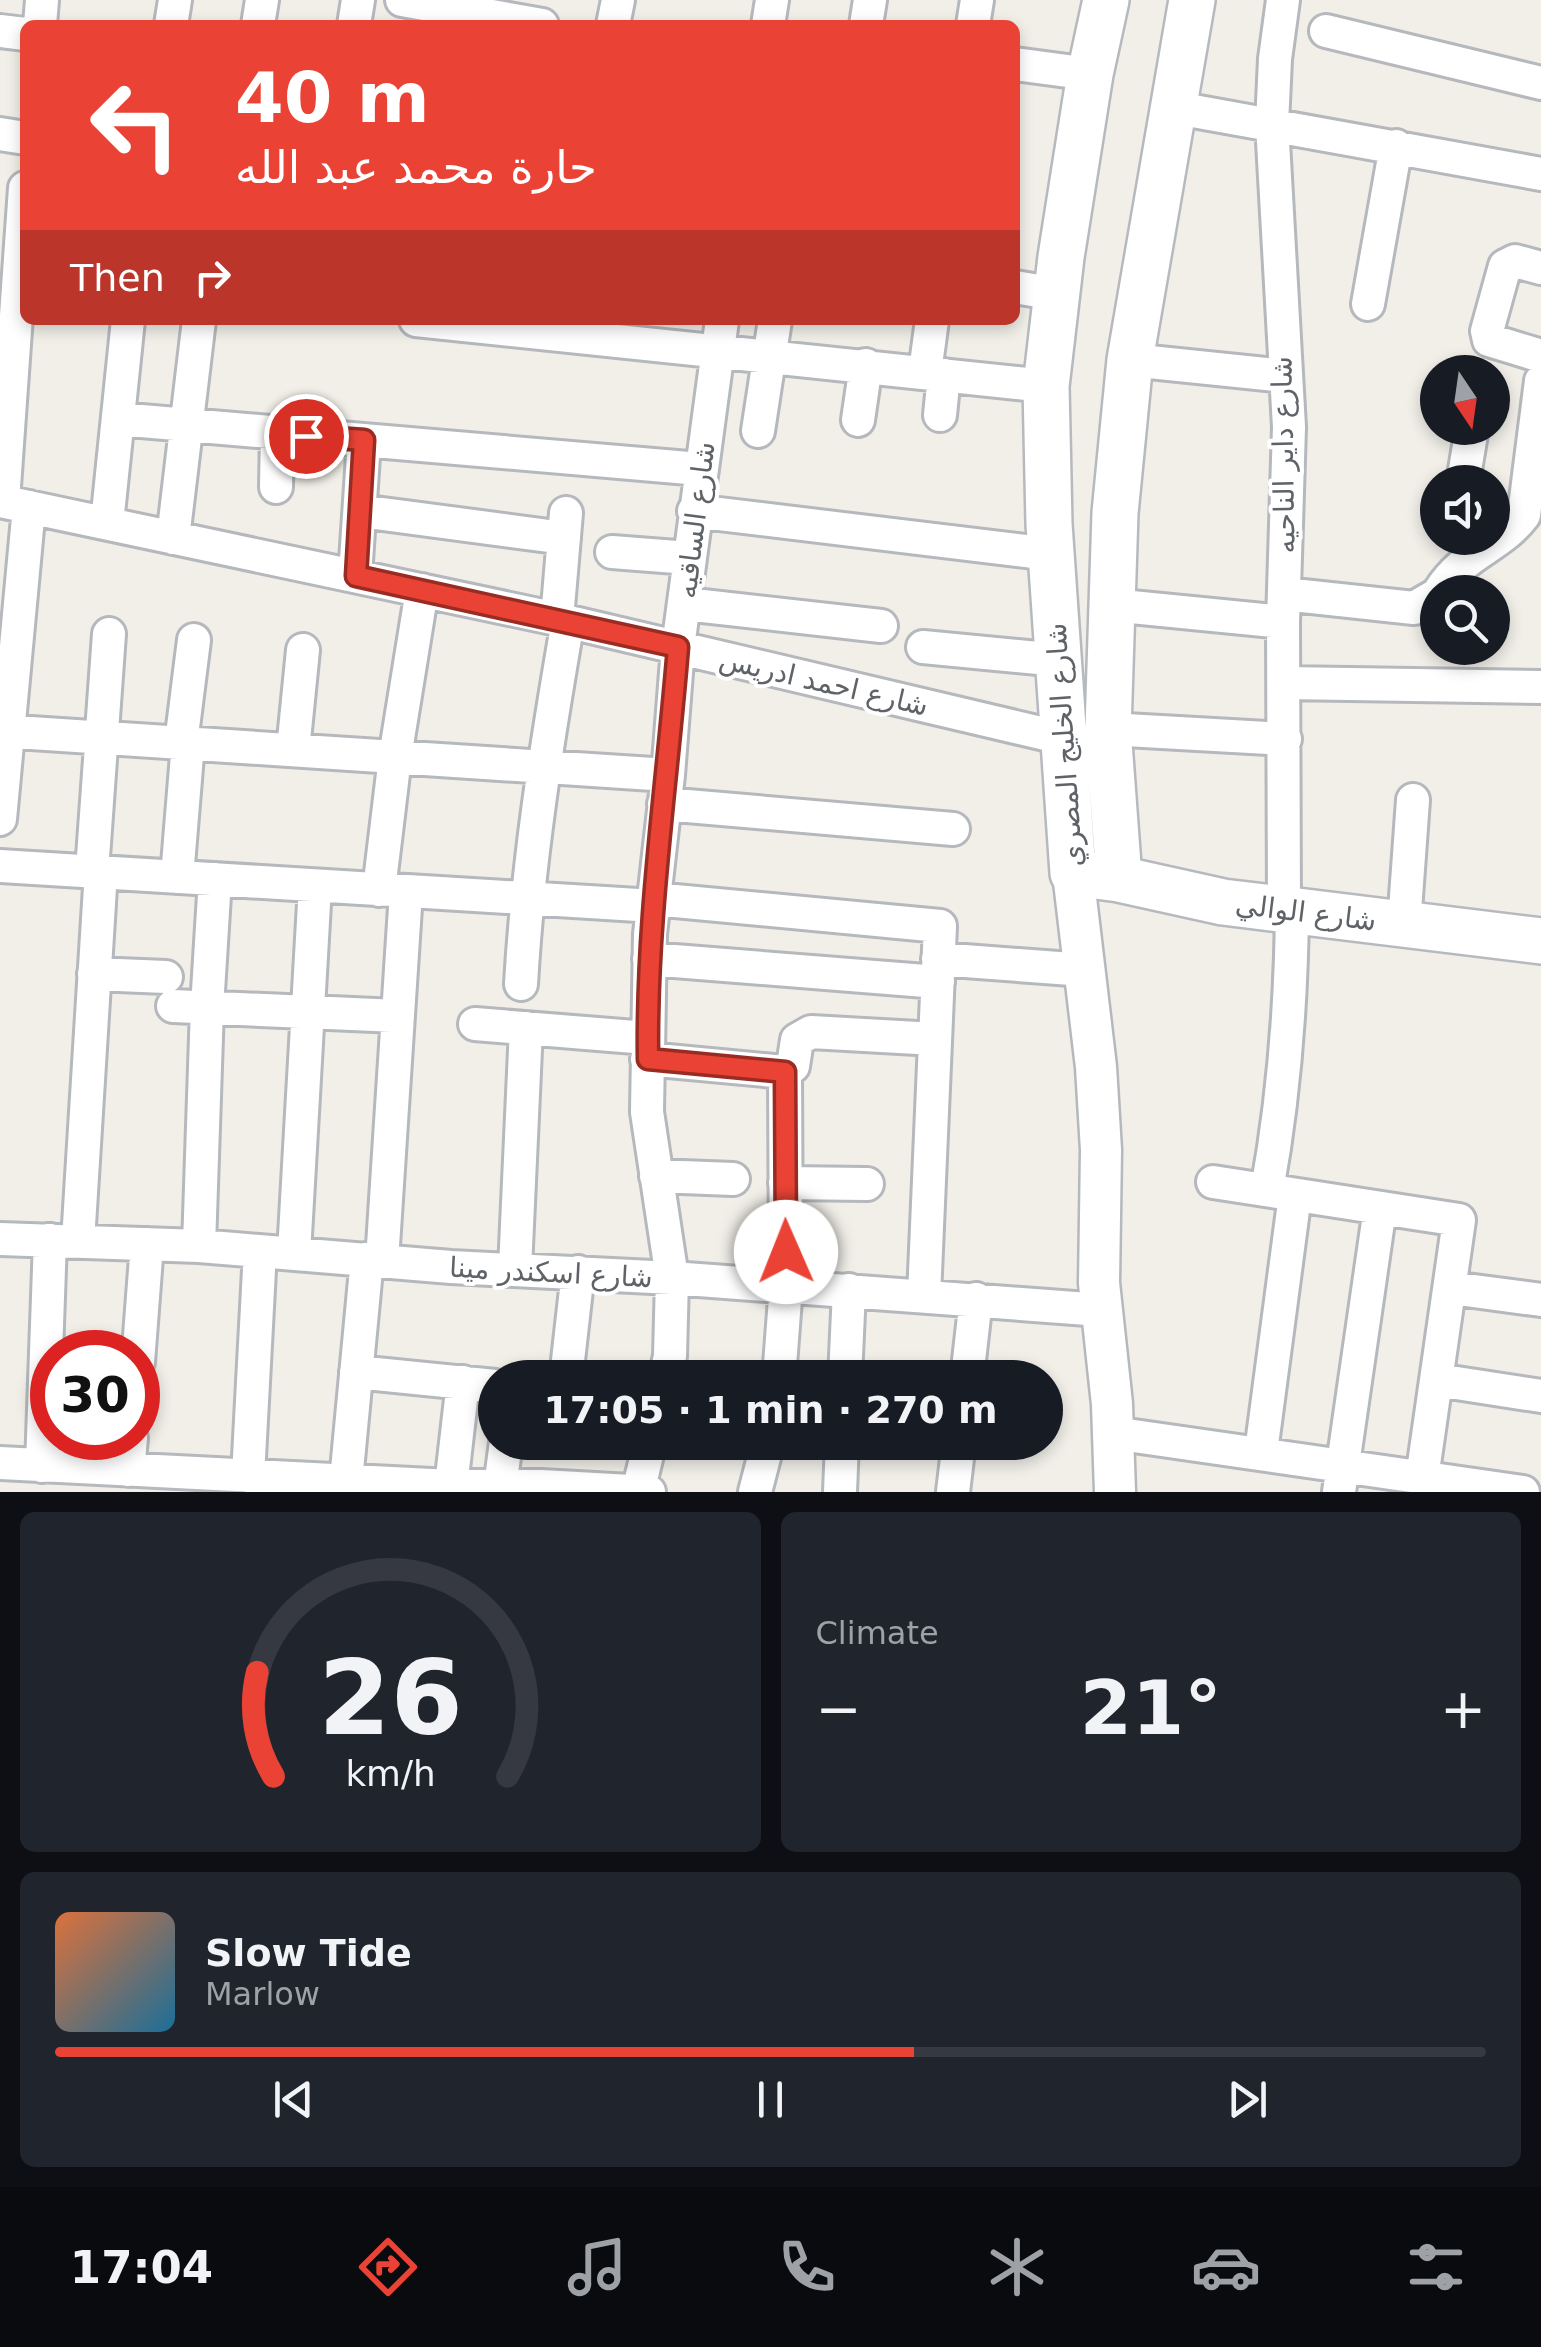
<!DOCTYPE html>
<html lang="en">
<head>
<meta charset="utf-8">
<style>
	body { margin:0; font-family:"DejaVu Sans","Noto Sans Arabic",sans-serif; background:#20242c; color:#f1f3f6; height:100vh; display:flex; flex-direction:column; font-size:38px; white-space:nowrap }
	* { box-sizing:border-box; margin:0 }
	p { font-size:32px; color:#9ea1a6 }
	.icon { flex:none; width:55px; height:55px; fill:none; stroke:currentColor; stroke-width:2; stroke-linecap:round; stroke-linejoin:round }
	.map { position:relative; height:1492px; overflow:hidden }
	.details { display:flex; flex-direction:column; gap:20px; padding:20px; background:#0d0f14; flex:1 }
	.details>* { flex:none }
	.hud { position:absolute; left:20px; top:20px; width:1000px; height:305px; border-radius:15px; box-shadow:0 5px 15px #0003; background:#ea4335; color:#fff; overflow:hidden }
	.needle { width:65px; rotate:167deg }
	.controls { position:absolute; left:1420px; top:355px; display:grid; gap:20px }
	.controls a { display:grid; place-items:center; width:90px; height:90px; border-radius:50%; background:#171b24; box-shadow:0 5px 15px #0003; font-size:50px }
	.speed { position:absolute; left:30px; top:1330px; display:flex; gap:20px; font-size:50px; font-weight:700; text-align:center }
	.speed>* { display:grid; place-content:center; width:130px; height:130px; border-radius:50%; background:#171b24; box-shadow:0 5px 15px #0003; line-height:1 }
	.speed .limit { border:15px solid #d22; background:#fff; color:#111 }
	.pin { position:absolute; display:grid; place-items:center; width:85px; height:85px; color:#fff; margin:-42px; border:5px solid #fff; border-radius:50%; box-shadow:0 2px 10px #0007 }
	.me { position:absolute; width:110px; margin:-55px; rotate:359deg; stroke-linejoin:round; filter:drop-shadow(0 0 8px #0008) }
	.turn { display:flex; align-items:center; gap:35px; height:210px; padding:0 50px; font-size:45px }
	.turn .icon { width:130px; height:130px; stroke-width:2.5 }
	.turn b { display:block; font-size:70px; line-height:85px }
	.then { display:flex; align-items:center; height:95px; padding:0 50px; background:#0003; gap:20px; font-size:38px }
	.big { font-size:75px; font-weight:600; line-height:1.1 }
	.details .tile { flex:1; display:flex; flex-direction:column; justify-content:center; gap:15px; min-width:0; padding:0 35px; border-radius:15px; background:#20242c }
	.details .dial { align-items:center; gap:0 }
	.dial svg { height:260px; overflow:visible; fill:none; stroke:#363941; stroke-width:7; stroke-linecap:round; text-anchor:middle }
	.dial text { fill:#f1f3f6; stroke:none }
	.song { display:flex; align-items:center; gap:30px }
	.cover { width:120px; height:120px; border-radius:15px; background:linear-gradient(135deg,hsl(20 70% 55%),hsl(200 70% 35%)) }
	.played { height:10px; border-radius:5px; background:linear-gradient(90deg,#ea4335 60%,#363941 60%) }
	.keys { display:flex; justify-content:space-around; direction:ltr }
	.heat { display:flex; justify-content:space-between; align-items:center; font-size:55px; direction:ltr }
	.details .tiles { flex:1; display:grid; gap:20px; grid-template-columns:1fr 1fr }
	.tile:last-child { grid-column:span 2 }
	.trip { position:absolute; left:478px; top:1360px; width:585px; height:100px; border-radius:50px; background:#171b24; box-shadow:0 5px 15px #0003; font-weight:600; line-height:100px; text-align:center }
	.dock { display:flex; height:160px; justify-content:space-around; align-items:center; background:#090b0e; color:#9ea1a6 }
	.dock .icon { width:70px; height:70px }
	.dock .on { color:#ea4335 }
	.dock b { font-size:45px; color:#f1f3f6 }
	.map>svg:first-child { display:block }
</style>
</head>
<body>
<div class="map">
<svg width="1541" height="1492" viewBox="0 0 1541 1492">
	<rect width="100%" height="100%" fill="#f1efe8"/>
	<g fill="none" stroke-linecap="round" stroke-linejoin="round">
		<defs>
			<path id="minor" d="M402,0l140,25
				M1283,0l-8,59 -3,65 17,303 -6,195 1,288
				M40,25l2,-25
				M171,25l4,-25
				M258,25l4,-25
				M354,25l4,-25
				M613,25l5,-25
				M768,25l4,-25
				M866,25l4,-25
				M973,25l4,-25
				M0,31l25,3
				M1326,31l215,52
				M1015,64l75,10
				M1171,107l370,67
				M0,134l25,4
				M1541,268l-26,-7 -10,5 -18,65 2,9 52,16
				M1015,287l42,7
				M1368,304l28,-158
				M416,320l630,66
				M1130,360l155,16
				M925,372l7,-52
				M940,415l4,-40
				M118,419l582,50
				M858,420l8,-55
				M758,431l17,-111
				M1463,482l9,-54
				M276,487l1,-54
				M0,501l557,118 505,119
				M3,501l22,-313
				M360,511l204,27
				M694,511l357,43
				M107,523l21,-203
				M173,538l26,-218
				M612,552l77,6
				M355,576l9,-135
				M1439,592c25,-40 60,-44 85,-77l17,-134
				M1284,594l130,14 24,-14
				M685,604l196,22
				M1111,605l172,17
				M557,619l9,-106
				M923,647l136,13
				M1285,683l256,4
				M1108,729l177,10
				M0,731l668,44
				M181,743l13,-103
				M293,750l10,-100
				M664,804l289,25
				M0,819l29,-312
				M0,866l654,40
				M92,871l17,-237
				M177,877l11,-134
				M379,890l16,-133 27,-167
				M654,899l286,27 -16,370
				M1404,924l9,-124
				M649,959l289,23
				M938,959l147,11
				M94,974l72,3
				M521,984c7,-123 26,-242 47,-363
				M173,1006l224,10
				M475,1024l172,14
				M647,1059l138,13
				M785,1072l8,-6 4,-26 14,-8 124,7
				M656,1176l77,3
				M1213,1182l246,38 -39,272
				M785,1183l82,1
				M1267,1190c17,-93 24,-184 25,-279
				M0,1239l199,7 252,21 221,11 429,32
				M78,1241l23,-370
				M199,1246l8,-239 8,-128
				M294,1253l21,-367
				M382,1261l24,-369
				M515,1269l11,-241
				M1451,1288l90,12
				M138,1362l9,-118
				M356,1372l139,14
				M566,1378l12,-106
				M665,1378l5,-22 2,-78 -25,-166 3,-178 18,-159 10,-128 44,-327
				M779,1378l7,-92 -1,-214
				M845,1378l4,-88
				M967,1378l9,-79
				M1437,1380l104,16
				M1113,1433l410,59
				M1261,1452l34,-257
				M0,1463l451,23h90l108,6
				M42,1466l8,-226
				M128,1470l3,-32
				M248,1476l12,-225
				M346,1481l21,-222
				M451,1486l12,-104
				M500,1487l6,-45
				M638,1492l12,-50
				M755,1492l13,-50
				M840,1492l2,-50
				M953,1492l6,-50
				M1339,1492l41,-284"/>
			<path id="tertiary" d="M1073,873l23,194 5,83 -2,133 13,121 3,88"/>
			<path id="secondary" d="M1106,0l-16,74 -29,183 -15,129 3,138 24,349 46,6 104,23 318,39
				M1119,879l-11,-150 7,-216 15,-153 62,-360"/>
		</defs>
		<use href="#minor" stroke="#b5b8bc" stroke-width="38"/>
		<use href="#tertiary" stroke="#b5b8bc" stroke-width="45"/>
		<use href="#secondary" stroke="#b6babf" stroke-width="50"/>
		<use href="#minor" stroke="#fff" stroke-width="32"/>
		<use href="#tertiary" stroke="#fff" stroke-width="40"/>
		<use href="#secondary" stroke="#fff" stroke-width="45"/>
	</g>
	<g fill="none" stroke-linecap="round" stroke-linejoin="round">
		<defs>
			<path id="route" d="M306,436l58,4 -8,136 322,71c-11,137 -32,274 -30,412l137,13 1,180"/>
		</defs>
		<use href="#route" stroke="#982c22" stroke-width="25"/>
		<use href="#route" stroke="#ea4335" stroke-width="18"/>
	</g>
	<g text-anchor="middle" stroke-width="8" stroke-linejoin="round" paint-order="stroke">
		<g font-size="28" fill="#5f6368" stroke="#fff">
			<text transform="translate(1283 455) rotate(-91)" y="10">شارع داير الناحيه</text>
			<text transform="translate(695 520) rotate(-83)" y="10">شارع الساقيه</text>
			<text transform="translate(824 682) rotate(13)" y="10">شارع احمد ادريس</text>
			<text transform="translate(1064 745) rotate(-94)" y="10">شارع الخليج المصري</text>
			<text transform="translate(1306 912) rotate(7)" y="10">شارع الوالي</text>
			<text transform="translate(551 1272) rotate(3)" y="10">شارع اسكندر مينا</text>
		</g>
	</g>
</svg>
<div class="controls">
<a><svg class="needle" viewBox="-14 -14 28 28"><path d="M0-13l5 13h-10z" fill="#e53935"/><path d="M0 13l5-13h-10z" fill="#9ea1a6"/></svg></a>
<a><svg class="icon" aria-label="sound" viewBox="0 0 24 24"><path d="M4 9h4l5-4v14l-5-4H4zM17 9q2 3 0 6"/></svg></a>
<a><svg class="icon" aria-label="search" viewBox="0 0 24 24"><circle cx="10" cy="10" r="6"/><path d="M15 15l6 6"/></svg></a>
</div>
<div class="speed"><div class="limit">30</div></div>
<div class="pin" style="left:306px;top:436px;background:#d93025"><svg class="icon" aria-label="arrive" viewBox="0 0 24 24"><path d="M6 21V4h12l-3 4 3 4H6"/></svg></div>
<svg class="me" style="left:786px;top:1252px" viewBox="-20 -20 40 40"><circle r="19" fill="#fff"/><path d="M0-13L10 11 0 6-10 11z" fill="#ea4335"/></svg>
<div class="trip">17:05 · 1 min · 270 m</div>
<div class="hud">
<div class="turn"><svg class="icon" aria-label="left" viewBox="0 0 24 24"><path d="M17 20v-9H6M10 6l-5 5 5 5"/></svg><div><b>40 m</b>حارة محمد عبد الله</div></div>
<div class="then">Then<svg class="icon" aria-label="right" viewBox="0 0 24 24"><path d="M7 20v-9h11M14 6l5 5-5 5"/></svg></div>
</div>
</div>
<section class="details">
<div class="tiles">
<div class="tile dial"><svg viewBox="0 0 100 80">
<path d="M14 69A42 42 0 1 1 86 69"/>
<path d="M14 69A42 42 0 0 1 9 37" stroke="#ea4335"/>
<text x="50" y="56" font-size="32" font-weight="700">26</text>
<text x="50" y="72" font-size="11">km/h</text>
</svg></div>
<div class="tile"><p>Climate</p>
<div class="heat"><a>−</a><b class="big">21°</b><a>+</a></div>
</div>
<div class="tile">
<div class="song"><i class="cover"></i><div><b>Slow Tide</b><p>Marlow</p></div></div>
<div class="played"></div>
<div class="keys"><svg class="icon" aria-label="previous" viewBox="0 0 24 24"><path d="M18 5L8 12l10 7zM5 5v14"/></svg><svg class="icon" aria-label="pause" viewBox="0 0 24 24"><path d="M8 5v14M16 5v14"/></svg><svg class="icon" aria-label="next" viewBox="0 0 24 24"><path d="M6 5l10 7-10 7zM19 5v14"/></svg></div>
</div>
</div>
</section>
<nav class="dock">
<b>17:04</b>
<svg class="icon on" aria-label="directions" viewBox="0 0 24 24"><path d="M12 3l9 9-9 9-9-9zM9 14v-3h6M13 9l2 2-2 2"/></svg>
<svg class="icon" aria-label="music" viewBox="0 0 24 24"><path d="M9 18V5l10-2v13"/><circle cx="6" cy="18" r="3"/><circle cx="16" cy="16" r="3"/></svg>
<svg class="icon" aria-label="phone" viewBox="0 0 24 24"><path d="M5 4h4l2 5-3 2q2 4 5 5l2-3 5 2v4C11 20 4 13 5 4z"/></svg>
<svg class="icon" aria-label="climate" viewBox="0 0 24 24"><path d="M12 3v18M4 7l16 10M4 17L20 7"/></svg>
<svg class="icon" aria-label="car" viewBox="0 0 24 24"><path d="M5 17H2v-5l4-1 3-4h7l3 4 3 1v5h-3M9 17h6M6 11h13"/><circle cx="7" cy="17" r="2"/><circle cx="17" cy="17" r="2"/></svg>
<svg class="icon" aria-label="filters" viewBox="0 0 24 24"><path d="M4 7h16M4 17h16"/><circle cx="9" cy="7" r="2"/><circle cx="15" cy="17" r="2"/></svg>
</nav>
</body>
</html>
